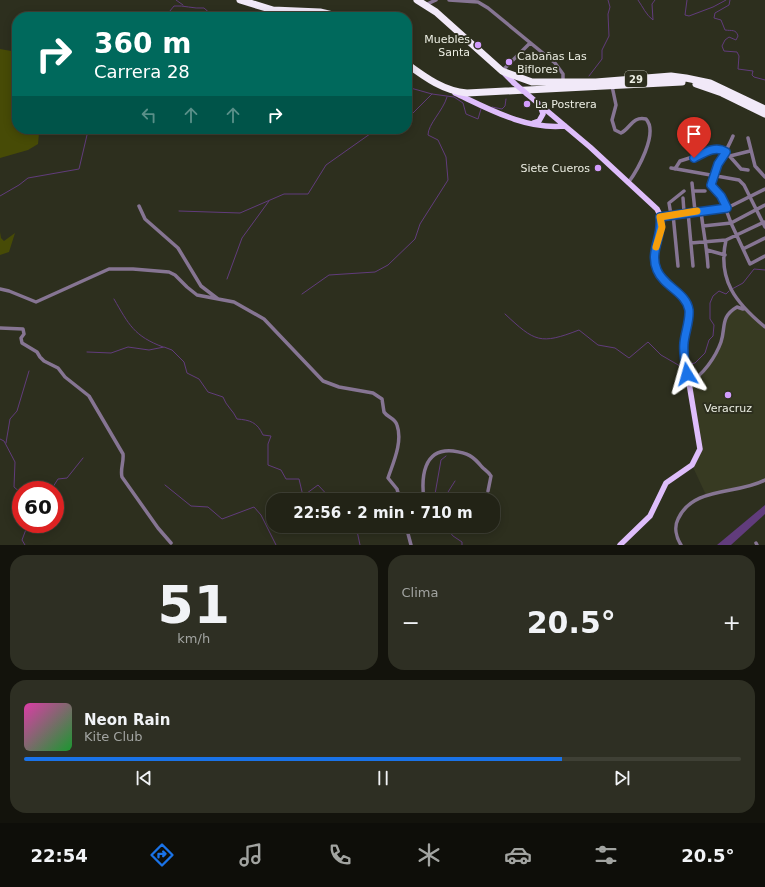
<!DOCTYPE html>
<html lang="es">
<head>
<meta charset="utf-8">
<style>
	body { margin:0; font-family:"DejaVu Sans",sans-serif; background:#2e2f23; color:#f1f3f6; height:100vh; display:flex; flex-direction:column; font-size:15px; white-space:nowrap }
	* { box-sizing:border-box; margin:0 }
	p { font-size:13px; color:#a2a4a1 }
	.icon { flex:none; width:22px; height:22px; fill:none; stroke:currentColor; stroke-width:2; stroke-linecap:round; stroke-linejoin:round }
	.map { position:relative; height:545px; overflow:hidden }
	.drawer { display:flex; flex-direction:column; gap:10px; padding:10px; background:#13130c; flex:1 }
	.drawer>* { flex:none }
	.guide { position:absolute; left:12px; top:12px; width:400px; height:122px; border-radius:16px; box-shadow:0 2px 10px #0003,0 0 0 1px #3f4035; background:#00695c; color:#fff; overflow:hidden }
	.speed { position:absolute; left:12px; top:481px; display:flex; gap:8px; font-size:20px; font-weight:700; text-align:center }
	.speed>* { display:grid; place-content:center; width:52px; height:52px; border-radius:50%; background:#222316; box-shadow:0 2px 10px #0003,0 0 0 1px #3f4035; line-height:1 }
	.speed .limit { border:6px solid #d22; background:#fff; color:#111 }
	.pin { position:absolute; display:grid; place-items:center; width:34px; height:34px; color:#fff; margin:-41px -17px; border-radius:50% 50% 50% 0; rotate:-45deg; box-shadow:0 0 4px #0007 }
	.pin .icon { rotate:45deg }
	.me { position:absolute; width:44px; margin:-22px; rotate:352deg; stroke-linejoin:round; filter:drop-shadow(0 0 3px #0008) }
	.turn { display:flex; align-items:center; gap:14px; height:84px; padding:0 16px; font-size:18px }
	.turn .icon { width:52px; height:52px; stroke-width:2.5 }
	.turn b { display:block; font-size:28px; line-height:34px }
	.lanes { display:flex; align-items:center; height:38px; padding:0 16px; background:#0003; justify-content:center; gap:20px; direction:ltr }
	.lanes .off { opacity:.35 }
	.big { font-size:30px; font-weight:800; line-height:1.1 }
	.drawer .card { flex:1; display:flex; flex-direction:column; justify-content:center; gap:6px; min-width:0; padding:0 14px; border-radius:16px; background:#2e2f23 }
	.drawer .dial { align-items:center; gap:0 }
	.dial b { font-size:52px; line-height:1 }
	.song { display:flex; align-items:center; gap:12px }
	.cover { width:48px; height:48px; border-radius:6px; background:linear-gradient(135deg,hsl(320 70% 55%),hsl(130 70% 35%)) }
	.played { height:4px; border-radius:2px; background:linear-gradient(90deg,#1a73e8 75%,#3f4035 75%) }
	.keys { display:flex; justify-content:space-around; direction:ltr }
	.heat { display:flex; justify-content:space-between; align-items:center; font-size:22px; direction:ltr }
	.drawer .tiles { flex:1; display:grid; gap:10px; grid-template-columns:1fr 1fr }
	.card:last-child { grid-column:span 2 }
	.trip { position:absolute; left:266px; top:493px; width:234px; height:40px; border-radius:16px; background:#222316; box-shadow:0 2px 10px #0003,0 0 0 1px #3f4035; font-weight:800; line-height:40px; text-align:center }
	.tabs { display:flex; height:64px; justify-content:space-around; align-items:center; background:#0e0e09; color:#a2a4a1 }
	.tabs .icon { width:28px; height:28px }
	.tabs .active { color:#1a73e8 }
	.tabs b { font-size:18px; color:#f1f3f6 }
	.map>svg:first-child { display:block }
</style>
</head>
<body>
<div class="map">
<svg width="765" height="545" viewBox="0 0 765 545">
	<rect width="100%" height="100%" fill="#2d2f1e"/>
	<path fill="#373a22" d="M737,307l7,2 21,18v153l-59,15 -14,-30 8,-16 -11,-67 9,-6 16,-20 7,-15 3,-20z"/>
	<path fill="#474b06" d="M0,49l17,3v77h20l2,4 -1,11 -10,6 -28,8z
		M0,232l1,6 3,3 11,-8 -6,19 -9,3z"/>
	<path fill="#613c7c" d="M765,505v9l-34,31h-14z"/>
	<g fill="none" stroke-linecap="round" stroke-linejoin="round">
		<path stroke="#613c7c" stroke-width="1" d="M176,0l7,5
			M638,0c5,7 8,15 15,20l-1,-16 3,-4
			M687,0l-2,15 4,1 24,-9 13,-7
			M730,0l-1,5 -14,8 -1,5 7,2 4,10c7,1 11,-1 13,6l-2,4 -7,-3 -4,3 -3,6 2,5 13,1 2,4 -1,13 15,2 -1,4 2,2 11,3
			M165,17l9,-11c10,-1 19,3 30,2l10,9
			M589,76l13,-17v-9l7,-14 -1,-22 2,-7 -2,-7
			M407,87l25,7 22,3 9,6 3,11 12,5 3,-10
			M492,107l10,2 3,-3 1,-7
			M407,119l25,-25
			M0,196l19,-11 9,-7 51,-9 8,-34 5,-6
			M179,211l61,2 44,-19h24l18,-29 51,-36
			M227,279l15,-41 27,-37
			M732,289l11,-6 11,-14 11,1
			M302,294l27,-19 46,-3 13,-7 27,-26 5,-15 28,-44 -2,-23 -8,-17 -10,-5c0,-11 15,-24 19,-38
			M114,299c15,26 20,37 49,48
			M505,314c30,28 35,31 74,16l19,15 17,3 14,10 19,-16 13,13 19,11
			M87,352l24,1 17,-6 21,3 15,-3 8,3 12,12 3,11 12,6 9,13 15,5c3,9 10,13 14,22 13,1 20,3 26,16l8,1 -3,8v21l13,5 5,9h13l4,17 15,-11 14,15
			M689,364l6,-1 10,-10 4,-13 4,-4 1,-11 -4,-6v-16l3,-7 6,-5 7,3 3,-3
			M0,439l4,2 11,21 -1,25 7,6
			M6,443l4,-24 7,-8 12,-40
			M165,485l26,21 17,1 14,12 32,-12 7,8 15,30
			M51,490l7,-11 9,-1 16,-20
			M434,500l7,-40 5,-4
			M443,500l12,-19
			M356,526l4,19
			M445,526l8,10 9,6v3
			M25,545l-3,-5 6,-16"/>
		<path stroke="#867593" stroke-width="3.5" d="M449,0l29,2 10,6 67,55 8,11v8
			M425,5l11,-5
			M502,71l28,-28
			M612,86l4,19 -4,15 3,10 6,3c10,-5 11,-17 25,-14 13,14 -9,52 -18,64
			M733,136c-7,17 -18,31 -22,49l10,11 10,27 19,41 15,-8
			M748,138l7,28 10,11
			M730,156l20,-5
			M671,168l68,12 5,5 21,42
			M675,169l5,-8 38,-12 8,3 15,17 7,1
			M692,183l3,28
			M693,191h12
			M683,198l1,14
			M139,206l6,13 33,29 23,38 17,13
			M701,211c2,19 6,37 7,56
			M688,212l5,54
			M673,214l5,52
			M671,215l-2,-12 15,-12
			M661,217l66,-9 38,-19
			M703,226l28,-3 34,-18
			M726,240c-9,40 10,63 39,87
			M691,243l35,-3 38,-18
			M743,249l22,-11
			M707,250l18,5
			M0,289l9,2 27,11 73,-33h24l36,3 6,3 12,12 10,8 37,7 30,17 59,62 16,6 34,6 9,6 2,13c3,5 11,6 13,13 6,17 -4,38 -9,53l9,11 3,11
			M0,328l23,1 1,5 -3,4 1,5 15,9 3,5 4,4 14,7 7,9 24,19 34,58c1,8 -3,15 -1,23l36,51 13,15
			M689,382c14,-6 27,-26 32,-40 5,-15 -1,-25 16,-35l6,2
			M411,500h2
			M424,500c-3,-22 -1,-52 29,-49 15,2 20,5 29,16 3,3 7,5 9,9l-3,15
			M406,526l5,19
			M756,543l1,2
			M681,545c-5,-8 -7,-18 -3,-26 15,-33 59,-24 87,-39"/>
		<path stroke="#debdfb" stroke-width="5.5" d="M503,72l11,11
			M455,93c34,16 71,37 110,33
			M527,94l63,53 67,62 4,8 1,10 -8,23 1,14 5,12 22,20 7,14 -5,43 16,96 -8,16 -26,18 -16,33 -30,29
			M533,123l6,-2 4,-7 -3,-9"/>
		<path stroke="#f1e9f8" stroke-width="7" d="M240,0l33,10 47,2 21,5
			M417,0l19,12 66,59 30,11h64l75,-6 15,2 24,5 55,26
			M407,64c19,14 37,27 60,29l215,-11
			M696,84l26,9 43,21"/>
		<path stroke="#debdfb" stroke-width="5.5" d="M514,83l13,11"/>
	</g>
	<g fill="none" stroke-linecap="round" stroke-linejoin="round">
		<defs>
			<path id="route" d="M687,374c-2,-10 -4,-21 -3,-31 1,-11 6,-22 5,-33 -3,-18 -25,-23 -32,-40 -8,-18 6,-34 3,-53l67,-9 -6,-12 -10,-11 7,-21 8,-12c-11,-7 -22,1 -32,6"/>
		</defs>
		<use href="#route" stroke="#114b97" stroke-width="10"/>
		<use href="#route" stroke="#1a73e8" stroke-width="7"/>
		<path stroke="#f59e0b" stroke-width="7" d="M656,247l6,-20 -2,-10 37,-6"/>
	</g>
	<g fill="#d29cfd" stroke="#2d2f1e" stroke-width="1.5">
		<circle cx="478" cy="45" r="4"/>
		<circle cx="509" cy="62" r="4"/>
		<circle cx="527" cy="104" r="4"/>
		<circle cx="598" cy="168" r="4"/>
		<circle cx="728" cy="395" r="4"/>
	</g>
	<g text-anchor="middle" stroke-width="4" stroke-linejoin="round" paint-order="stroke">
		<rect fill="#2d2f1e" stroke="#b3b5a8" stroke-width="1" x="625" y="71" width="22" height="16" rx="3"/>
		<g font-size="10" font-weight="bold" fill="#eceee3">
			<text x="636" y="83">29</text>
		</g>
		<g font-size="11" fill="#eceee3" stroke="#2d2f1e" text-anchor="end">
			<text x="470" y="43">Muebles<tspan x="470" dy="13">Santa</tspan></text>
			<text x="517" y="60" text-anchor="start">Cabañas Las<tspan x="517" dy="13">Biflores</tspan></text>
			<text x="535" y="108" text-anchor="start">La Postrera</text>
			<text x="590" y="172">Siete Cueros</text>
			<text x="728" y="412" text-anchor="middle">Veracruz</text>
		</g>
	</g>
</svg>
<div class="speed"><div class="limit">60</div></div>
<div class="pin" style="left:694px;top:158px;background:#d93025"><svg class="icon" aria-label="arrive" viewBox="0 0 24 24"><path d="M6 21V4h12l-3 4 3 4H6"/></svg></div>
<svg class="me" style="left:687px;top:374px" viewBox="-20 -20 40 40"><path d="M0-17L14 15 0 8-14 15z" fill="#1a73e8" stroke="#fff" stroke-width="4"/></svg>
<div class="trip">22:56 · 2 min · 710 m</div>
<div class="guide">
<div class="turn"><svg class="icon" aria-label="right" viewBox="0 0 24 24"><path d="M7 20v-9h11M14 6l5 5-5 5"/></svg><div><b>360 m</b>Carrera 28</div></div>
<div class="lanes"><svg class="icon off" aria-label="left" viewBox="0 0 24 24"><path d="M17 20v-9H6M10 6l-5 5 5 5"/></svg><svg class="icon off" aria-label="ahead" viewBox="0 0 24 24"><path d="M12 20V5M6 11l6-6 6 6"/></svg><svg class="icon off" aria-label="ahead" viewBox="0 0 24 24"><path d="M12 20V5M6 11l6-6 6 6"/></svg><svg class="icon" aria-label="right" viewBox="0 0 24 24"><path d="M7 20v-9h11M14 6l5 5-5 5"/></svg></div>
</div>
</div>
<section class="drawer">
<div class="tiles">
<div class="card dial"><b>51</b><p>km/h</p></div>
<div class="card"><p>Clima</p>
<div class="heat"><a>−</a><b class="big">20.5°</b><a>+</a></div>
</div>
<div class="card">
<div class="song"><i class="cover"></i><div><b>Neon Rain</b><p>Kite Club</p></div></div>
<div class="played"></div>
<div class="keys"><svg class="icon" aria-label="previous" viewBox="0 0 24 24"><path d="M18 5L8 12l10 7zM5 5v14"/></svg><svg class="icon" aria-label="pause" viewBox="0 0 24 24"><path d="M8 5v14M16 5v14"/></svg><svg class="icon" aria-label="next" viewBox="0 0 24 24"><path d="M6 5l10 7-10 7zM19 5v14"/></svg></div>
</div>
</div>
</section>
<nav class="tabs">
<b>22:54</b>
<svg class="icon active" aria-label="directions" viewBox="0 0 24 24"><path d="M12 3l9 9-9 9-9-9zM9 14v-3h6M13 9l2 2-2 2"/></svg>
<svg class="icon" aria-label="music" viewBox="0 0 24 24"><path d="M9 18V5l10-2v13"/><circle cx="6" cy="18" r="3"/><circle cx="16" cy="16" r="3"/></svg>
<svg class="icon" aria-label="phone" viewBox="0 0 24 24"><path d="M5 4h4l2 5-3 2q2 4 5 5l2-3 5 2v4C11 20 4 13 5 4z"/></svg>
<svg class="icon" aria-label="climate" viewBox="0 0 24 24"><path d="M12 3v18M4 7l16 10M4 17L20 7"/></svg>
<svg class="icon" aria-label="car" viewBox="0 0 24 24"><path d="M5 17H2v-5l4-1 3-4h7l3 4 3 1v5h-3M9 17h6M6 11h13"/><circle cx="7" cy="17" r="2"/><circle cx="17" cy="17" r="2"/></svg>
<svg class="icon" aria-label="filters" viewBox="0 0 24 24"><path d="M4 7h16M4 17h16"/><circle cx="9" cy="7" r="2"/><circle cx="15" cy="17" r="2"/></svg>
<b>20.5°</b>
</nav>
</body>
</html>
